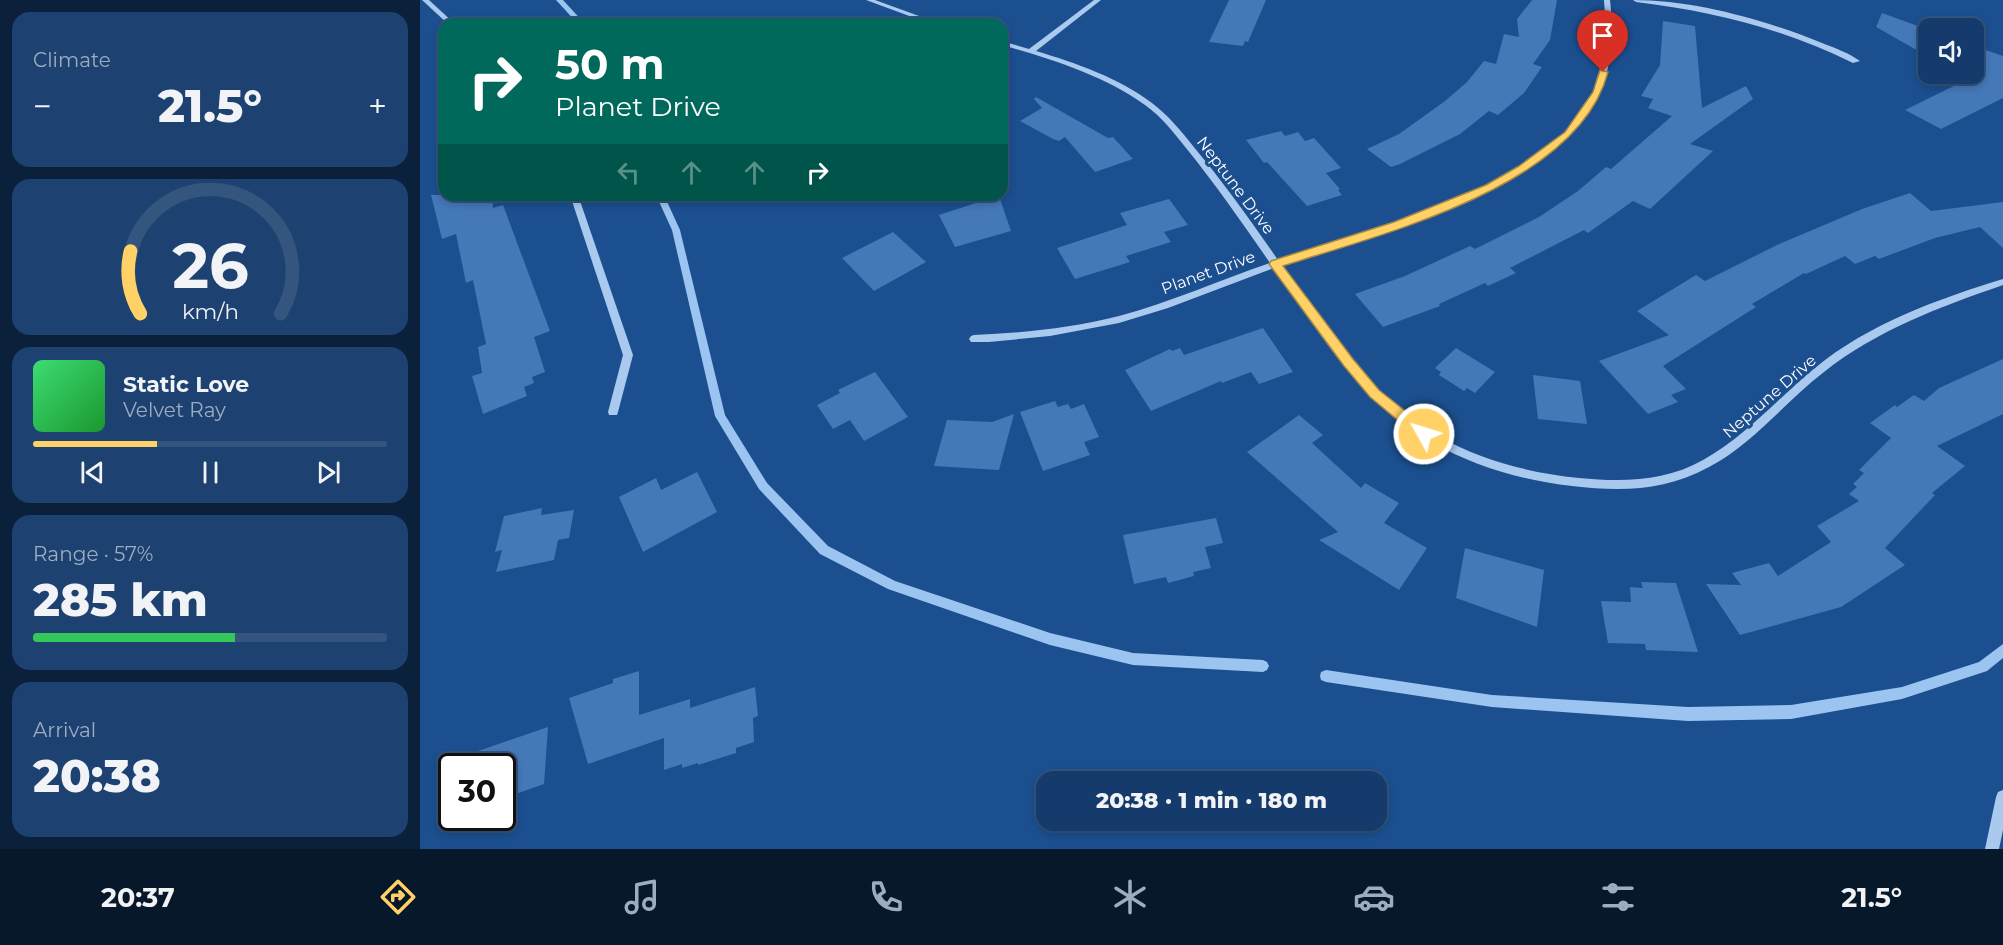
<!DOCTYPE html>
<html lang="en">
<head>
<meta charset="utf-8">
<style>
	body { margin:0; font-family:Montserrat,sans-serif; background:#1d4271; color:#f1f3f6; height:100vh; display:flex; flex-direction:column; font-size:22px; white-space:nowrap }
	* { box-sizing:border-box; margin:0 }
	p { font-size:20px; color:#9dadc1 }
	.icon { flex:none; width:33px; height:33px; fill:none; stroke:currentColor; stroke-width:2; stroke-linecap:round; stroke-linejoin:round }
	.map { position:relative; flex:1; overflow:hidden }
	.details { display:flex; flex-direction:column; gap:12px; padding:12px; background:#0b203b; width:420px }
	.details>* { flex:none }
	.top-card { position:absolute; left:18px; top:18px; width:570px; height:183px; border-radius:18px; box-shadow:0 3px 9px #0003,0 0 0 2px #33557e; background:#00695c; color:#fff; overflow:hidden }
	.buttons { position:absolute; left:1498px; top:18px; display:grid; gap:12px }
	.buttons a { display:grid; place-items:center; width:66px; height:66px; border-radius:12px; background:#143b6b; box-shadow:0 3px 9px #0003,0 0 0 2px #33557e; font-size:30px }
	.speed { position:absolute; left:18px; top:753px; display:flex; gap:12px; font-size:30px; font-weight:700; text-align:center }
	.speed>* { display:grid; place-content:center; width:78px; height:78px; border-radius:50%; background:#143b6b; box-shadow:0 3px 9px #0003,0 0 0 2px #33557e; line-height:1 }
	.speed .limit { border:3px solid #111; border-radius:9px; background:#fff; color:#111 }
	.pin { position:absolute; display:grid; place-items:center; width:51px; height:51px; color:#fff; margin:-62px -26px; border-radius:50% 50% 50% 0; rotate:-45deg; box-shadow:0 0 6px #0007 }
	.pin .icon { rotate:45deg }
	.me { position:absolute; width:66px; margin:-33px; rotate:309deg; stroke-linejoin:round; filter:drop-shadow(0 0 4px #0008) }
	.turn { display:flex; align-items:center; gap:21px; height:126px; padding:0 18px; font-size:27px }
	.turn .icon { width:78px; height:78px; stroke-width:2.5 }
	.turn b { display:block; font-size:42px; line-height:51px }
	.lanes { display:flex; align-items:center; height:57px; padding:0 18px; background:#0003; justify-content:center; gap:30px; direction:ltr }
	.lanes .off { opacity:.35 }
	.big { font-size:45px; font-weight:800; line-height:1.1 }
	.details .card { flex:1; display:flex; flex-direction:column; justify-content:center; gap:9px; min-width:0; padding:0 21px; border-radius:18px; background:#1d4271 }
	.details .dial { align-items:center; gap:0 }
	.dial svg { height:156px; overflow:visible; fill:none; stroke:#33557e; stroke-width:7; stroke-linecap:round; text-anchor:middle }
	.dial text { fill:#f1f3f6; stroke:none }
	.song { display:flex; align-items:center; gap:18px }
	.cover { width:72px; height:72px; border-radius:9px; background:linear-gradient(135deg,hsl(140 70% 55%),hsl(130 70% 35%)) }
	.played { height:6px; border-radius:3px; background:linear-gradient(90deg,#ffd166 35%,#33557e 35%) }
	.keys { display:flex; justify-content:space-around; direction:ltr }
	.heat { display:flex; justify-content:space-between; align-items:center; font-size:33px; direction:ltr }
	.charge { height:9px; border-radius:4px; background:linear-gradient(90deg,#34c759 57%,#33557e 0) }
	.trip { position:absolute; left:616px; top:771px; width:351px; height:60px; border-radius:18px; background:#143b6b; box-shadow:0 3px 9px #0003,0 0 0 2px #33557e; font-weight:800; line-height:60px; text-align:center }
	.tabs { display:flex; height:96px; justify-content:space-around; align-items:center; background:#08182b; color:#9dadc1 }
	.tabs .icon { width:42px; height:42px }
	.tabs .current { color:#ffd166 }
	.tabs b { font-size:27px; color:#f1f3f6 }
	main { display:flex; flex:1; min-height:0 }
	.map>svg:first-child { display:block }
</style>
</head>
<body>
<main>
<section class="details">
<div class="card"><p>Climate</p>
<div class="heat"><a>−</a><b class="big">21.5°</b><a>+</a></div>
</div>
<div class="card dial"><svg viewBox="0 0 100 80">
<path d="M14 69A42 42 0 1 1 86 69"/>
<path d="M14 69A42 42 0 0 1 9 37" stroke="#ffd166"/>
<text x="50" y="56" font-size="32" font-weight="700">26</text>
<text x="50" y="72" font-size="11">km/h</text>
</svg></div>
<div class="card">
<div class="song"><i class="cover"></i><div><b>Static Love</b><p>Velvet Ray</p></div></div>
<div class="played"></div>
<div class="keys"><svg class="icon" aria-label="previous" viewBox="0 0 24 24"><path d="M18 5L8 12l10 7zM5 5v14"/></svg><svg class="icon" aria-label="pause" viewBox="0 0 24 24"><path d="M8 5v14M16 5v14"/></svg><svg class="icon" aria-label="next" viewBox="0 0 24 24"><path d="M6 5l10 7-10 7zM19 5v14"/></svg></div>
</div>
<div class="card"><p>Range · 57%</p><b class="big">285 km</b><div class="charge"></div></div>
<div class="card"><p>Arrival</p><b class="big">20:38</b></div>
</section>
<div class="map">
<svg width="1583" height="849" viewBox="0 0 1583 849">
	<rect width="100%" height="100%" fill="#1b4f8f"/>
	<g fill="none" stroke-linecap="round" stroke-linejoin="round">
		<path fill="#9cc4f0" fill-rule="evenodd" d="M136,0h7l22,24h-7z
			M236,195h8l16,35 45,185 42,68 61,63 67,35 155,52 83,20 130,7 4,2 2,4 -2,4 -4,2 -130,-7 -83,-20 -162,-56 -68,-35 -61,-65 -44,-73 -43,-186z
			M1583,644v14l-16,13 -85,28 -111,20 -103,2 -196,-14 -166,-25 -5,-2 -1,-4 1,-4 5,-2 166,25 196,12 103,-2 111,-18 77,-25z"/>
	</g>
	<path fill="#4478b7" d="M809,0h37l-18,42 -3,-1 -2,5 -34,-4z
		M1112,0h25l-7,40 -17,24 9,3 -18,26 -26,22 -9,-4 -29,23 -60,30 -9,3 -24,-18 32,-15 46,-33 22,-19 17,-21 12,3 8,-30 15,3 -2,-18z
		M1462,13l47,17v27l-53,-30z
		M1243,21l32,5 7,82 44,-22 7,13 -63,45 23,7 -63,58 -17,-8 -45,32 -4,-3 -74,38 6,5 -28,13 -3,-3 -46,21 1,2 -57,21 -28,-33 50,-18 65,-30 5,3 64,-32 39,-26 28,-24 5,2 61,-53 -24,-8 5,-9 -12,-3 19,-31z
		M1554,46l29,10v42l-62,31 -36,-19 63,-31 -9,-5h15z
		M616,97l72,41 5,-1 20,22 -38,13 -30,-35 -6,4 -6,-2 -33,-18 22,-13 -8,-9z
		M861,131l4,5 13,-4 7,9 9,-3 27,30 -15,5 14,16 -2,1 4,5 -35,11 -40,-44 -3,1 -18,-23z
		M1490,193l21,18 72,-9v46l-23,-21 -45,11 -56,21 -4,-3 -20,8 -10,-8 -39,18 -2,-1 -52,31 4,3 -93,59 23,23 -15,6 7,7 -30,12 -49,-53 70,-26 -32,-24 59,-36 9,6 72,-36 85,-36z
		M11,195h61l1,13 10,-3 47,126 -16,6 11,35 -13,5 2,6 -10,4 3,9 -44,18 -11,-38 10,-3 -4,-26 8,-3 -13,-64 -7,3 -10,-49 -14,5z
		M580,199l11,32 -56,16 -16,-32 46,-15 2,3z
		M749,199l19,26 -24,7 7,10 -45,14 4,6 -55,17 -18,-31 70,-23 -7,-12z
		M473,232l33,30 -52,29 -32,-33z
		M843,328l30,44 -34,12 -8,-12 -29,11 -1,-2 -70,30 -26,-41 45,-21 2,2 8,-3 4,7z
		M1036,348l39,24 -20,21 -8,-5 -3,3 -25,-16 2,-3 -6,-4z
		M1583,359v55l-66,32 28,20 -33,27 3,2 -50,53 20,17 -64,42 -101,28 -34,-51 35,1 -9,-12 37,-10 9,13 53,-34 -14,-16 42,-25 -10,-7 8,-7 -4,-3 11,-11 -5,-3 32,-32 -21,-15 25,-18 2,2 17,-12 10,6 15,-13z
		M455,372l33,45 -44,24 -14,-21 -17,9 -16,-24 23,-12 -2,-3z
		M1113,375l47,6 7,43 -49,-5z
		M635,401l3,6 10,-3 3,5 13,-5 15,33 -15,5 6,13 -47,16 -23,-59z
		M594,414l-15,56 -65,-4 13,-46 45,2z
		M879,415l24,20 -11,8 49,45 4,-5 34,20 -15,20 43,25 -28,42 -80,-50 19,-8 -91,-80z
		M277,472l20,40 -74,40 -24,-55 37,-19 5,12z
		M122,508l-1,7 33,-5 -5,28 -11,2 -4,20 -58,12 6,-22 -7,2 9,-36z
		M796,518l7,25 -18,4 6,21 -18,4 1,4 -26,7 -2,-6 -32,7 -11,-49z
		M1045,548l79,22 -7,57 -81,-29z
		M1221,582l35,1 22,69 -52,-2 -1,-6 -37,-1 -7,-42 30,1 -1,-15 13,1z
		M219,671v44l51,-16v9l65,-21 3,29 -5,2 1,24 -18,6v5l-38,12v-2l-16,5v-4l-18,6v-32l-76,26 -19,-66 44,-15v-4z
		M128,727l-4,57 -42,15v-33h-55l-1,-4z"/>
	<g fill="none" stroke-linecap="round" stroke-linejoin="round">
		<path fill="#a9c9ee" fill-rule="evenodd" d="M2,0h7l26,24h-7z
			M446,0h9l66,24h-10z
			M674,0h7l-65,51c40,12 83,27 116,52 17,13 28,27 41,43 31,37 58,75 85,114 84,-27 170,-49 245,-96 24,-16 48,-33 63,-58 19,-33 21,-70 18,-106h6c4,37 2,74 -17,106 -54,89 -217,128 -311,159 26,37 51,76 81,110 59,65 130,94 216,103 43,4 85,4 124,-18 42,-23 75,-62 112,-92 53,-44 123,-69 188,-89v6c-63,22 -126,45 -179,87 -39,30 -71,72 -115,95 -45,24 -87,25 -137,19 -85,-10 -161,-42 -218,-108 -29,-34 -54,-73 -80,-110l-106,40 -49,15 -69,13 -61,6h-18l-2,-3 2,-3 3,-1c49,-2 98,-7 145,-19 52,-14 101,-36 151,-53 -27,-39 -54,-78 -84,-115 -13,-16 -24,-31 -41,-43 -42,-30 -94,-46 -143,-60v-4l27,8z
			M1213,0c62,0 132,20 189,43 13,5 27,10 38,18l-7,2c-68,-34 -141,-52 -217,-61z
			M150,195h8l55,160 -15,57 -1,3h-8l-1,-3 15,-57z
			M1583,790v40l-4,19h-14l11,-52 2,-5z"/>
	</g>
	<path fill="#ffd166" stroke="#a68842" stroke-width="1.5" d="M1180,70l8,2c-30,115 -226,162 -325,194l70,93 26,31 50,40 2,4 -2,4h-10l-49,-41 -26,-31 -75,-102 2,-3 123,-39 92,-37 33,-19 46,-34 28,-40z"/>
	<g text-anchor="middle" stroke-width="6" stroke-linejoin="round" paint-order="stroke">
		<g font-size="16" fill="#fff" stroke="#1b4f8f">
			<text transform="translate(816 185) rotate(53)" y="6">Neptune Drive</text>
			<text transform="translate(788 272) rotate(-20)" y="6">Planet Drive</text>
			<text transform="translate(1349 396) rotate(-41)" y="6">Neptune Drive</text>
		</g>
	</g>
</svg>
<div class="buttons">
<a><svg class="icon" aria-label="sound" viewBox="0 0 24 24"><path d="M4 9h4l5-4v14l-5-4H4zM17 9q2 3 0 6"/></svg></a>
</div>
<div class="speed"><div class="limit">30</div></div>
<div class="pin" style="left:1183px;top:72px;background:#d93025"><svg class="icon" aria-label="arrive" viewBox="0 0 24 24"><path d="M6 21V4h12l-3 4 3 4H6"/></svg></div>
<svg class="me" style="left:1004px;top:434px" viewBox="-20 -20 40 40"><circle r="17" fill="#ffd166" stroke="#fff" stroke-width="3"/><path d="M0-11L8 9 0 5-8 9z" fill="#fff"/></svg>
<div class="trip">20:38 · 1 min · 180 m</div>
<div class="top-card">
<div class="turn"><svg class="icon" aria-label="right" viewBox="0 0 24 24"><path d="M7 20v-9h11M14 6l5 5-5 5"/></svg><div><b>50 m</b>Planet Drive</div></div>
<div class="lanes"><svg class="icon off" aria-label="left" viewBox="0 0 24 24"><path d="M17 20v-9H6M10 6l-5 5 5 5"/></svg><svg class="icon off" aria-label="ahead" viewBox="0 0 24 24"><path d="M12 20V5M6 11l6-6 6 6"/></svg><svg class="icon off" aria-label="ahead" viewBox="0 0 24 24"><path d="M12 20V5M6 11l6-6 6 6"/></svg><svg class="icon" aria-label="right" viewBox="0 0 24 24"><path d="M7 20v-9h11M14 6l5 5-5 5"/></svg></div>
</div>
</div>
</main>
<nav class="tabs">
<b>20:37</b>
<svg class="icon current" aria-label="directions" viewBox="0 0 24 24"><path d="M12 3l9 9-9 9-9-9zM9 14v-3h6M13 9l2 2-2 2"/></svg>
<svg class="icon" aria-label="music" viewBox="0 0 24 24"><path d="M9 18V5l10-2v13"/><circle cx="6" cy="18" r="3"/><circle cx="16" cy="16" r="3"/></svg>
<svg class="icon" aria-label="phone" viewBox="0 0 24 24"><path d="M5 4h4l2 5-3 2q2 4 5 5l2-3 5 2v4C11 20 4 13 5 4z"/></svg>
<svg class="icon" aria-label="climate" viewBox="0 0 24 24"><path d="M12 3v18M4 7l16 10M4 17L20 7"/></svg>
<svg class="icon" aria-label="car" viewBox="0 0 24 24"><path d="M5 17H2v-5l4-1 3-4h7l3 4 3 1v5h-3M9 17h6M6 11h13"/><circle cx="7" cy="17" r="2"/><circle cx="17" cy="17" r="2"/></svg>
<svg class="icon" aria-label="filters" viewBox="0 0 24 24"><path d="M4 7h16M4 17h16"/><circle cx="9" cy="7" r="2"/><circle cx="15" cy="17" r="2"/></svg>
<b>21.5°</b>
</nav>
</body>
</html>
